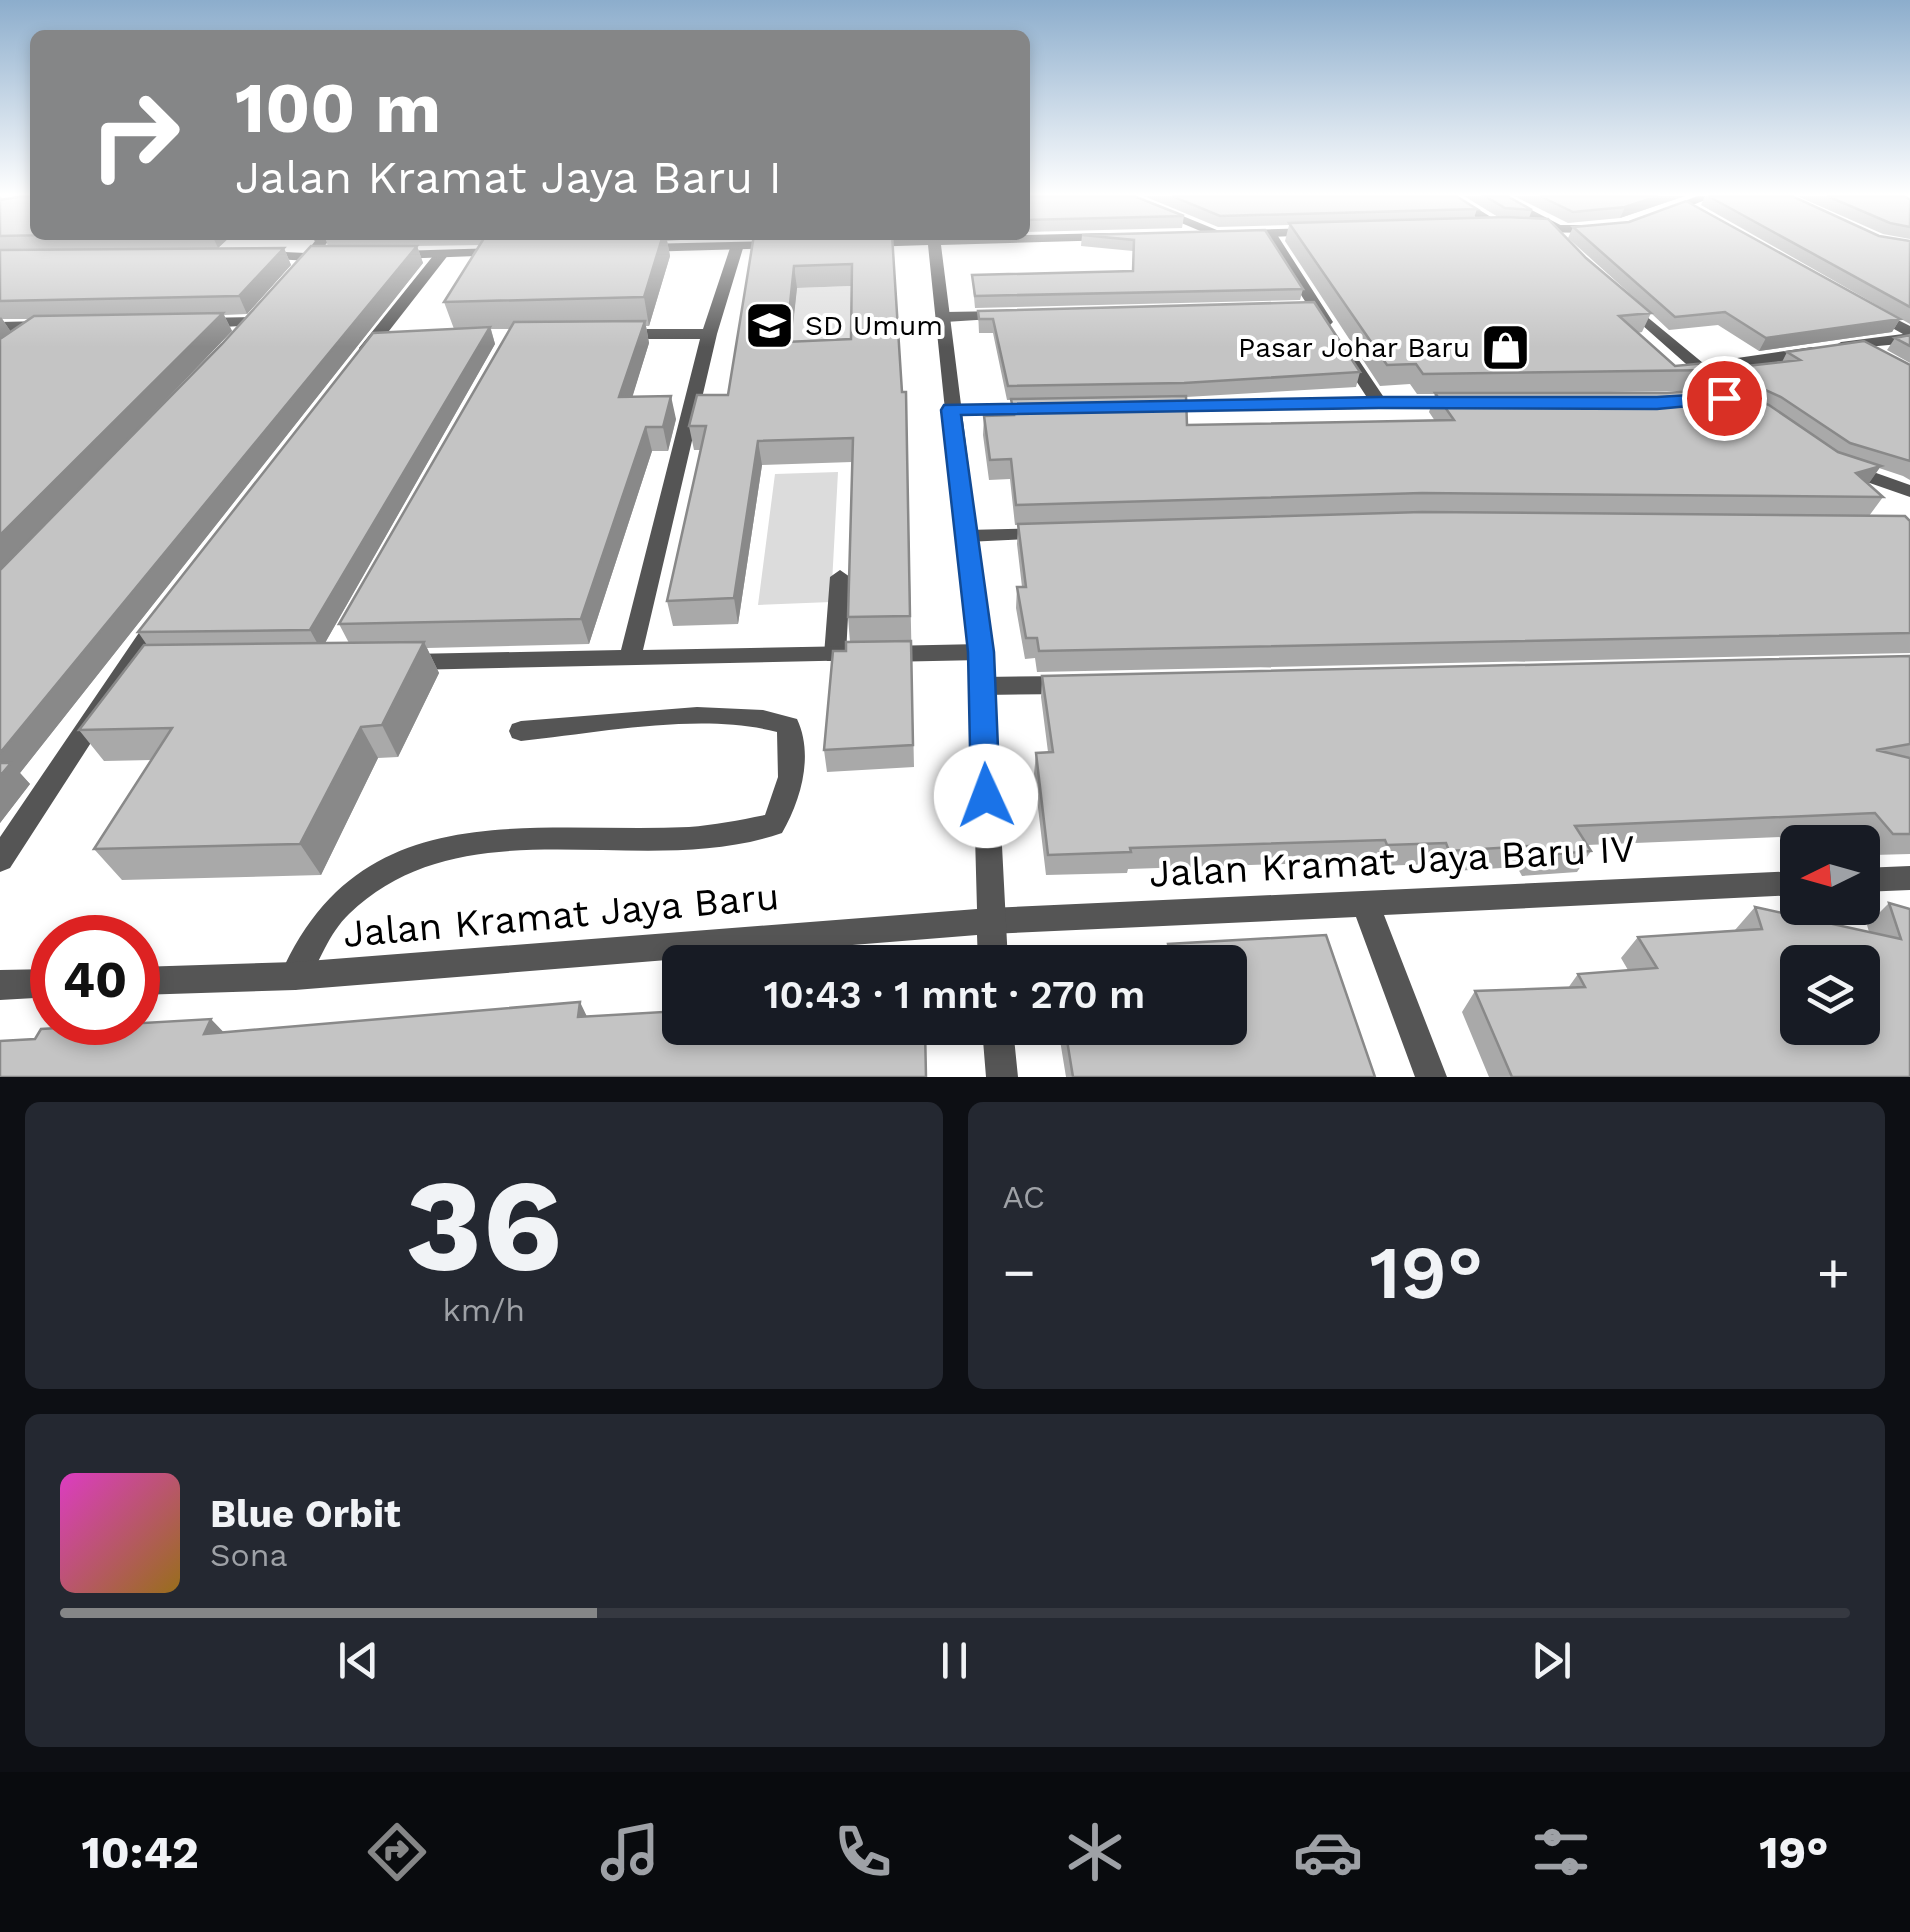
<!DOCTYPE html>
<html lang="id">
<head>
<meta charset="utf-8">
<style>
	body { margin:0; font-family:"Work Sans",sans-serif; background:#242831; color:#f1f3f6; height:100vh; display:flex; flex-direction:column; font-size:38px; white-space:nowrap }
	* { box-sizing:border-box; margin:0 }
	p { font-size:32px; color:#9ea1a6 }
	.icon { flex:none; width:55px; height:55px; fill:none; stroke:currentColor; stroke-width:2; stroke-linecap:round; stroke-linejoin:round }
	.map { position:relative; height:1077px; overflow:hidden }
	.drawer { display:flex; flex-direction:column; gap:25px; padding:25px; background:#0d0f14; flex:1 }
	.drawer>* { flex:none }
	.guide { position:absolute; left:30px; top:30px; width:1000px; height:210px; border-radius:15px; box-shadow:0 5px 15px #0003; background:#858687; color:#fff; overflow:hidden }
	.needle { width:65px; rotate:265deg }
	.tools { position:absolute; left:1780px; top:825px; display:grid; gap:20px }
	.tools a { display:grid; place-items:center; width:100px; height:100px; border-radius:15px; background:#171b24; box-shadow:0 5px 15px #0003; font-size:50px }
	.speed { position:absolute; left:30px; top:915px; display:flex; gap:20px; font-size:50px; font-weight:700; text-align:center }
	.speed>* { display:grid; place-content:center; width:130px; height:130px; border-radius:50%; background:#171b24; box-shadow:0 5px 15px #0003; line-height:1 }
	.speed .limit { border:15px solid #d22; background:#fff; color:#111 }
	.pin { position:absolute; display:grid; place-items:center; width:85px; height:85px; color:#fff; margin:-42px; border:5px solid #fff; border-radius:50%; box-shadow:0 2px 10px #0007 }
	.me { position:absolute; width:110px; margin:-55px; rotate:358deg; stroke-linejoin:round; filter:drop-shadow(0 0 8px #0008) }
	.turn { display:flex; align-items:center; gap:35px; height:210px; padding:0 40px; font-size:45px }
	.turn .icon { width:130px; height:130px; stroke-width:2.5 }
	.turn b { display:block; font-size:70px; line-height:85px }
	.big { font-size:75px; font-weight:600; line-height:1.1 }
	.drawer .tile { flex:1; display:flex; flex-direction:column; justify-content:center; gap:15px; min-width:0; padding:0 35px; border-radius:15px; background:#242831 }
	.drawer .dial { align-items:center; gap:0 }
	.dial b { font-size:130px; line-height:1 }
	.song { display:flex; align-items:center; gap:30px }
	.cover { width:120px; height:120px; border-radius:15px; background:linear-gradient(135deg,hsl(310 70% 55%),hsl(40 70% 35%)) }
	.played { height:10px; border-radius:5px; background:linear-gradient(90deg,#858687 30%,#363941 30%) }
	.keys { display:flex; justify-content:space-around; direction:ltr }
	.heat { display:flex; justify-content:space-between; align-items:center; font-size:55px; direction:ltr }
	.drawer .tiles { flex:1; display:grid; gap:25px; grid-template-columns:1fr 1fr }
	.tile:last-child { grid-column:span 2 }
	.trip { position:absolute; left:662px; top:945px; width:585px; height:100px; border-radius:15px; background:#171b24; box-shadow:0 5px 15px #0003; font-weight:600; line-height:100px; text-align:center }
	.dock { display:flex; height:160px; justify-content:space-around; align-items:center; background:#090b0e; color:#9ea1a6 }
	.dock .icon { width:70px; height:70px }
	.dock .active { color:#858687 }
	.dock b { font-size:45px; color:#f1f3f6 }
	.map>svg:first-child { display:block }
</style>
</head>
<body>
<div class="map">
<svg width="1910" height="1077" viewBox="0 0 1910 1077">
	<rect width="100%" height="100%" fill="#fff"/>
	<path fill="#dcdcdc" d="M854,286l-2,76 -63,2 8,-76z
		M838,472l-7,130 -73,3 17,-131z"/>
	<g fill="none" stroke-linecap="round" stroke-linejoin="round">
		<path fill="#555" fill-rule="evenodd" d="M840,570l10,7 -4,78 -3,6h-16l-3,-6 6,-78z
			M697,707l66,3 34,9c17,36 4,81 -15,114 -139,49 -316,-32 -433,81 -20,19 -30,48 -43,72l-11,4 -11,-4 -4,-10c79,-183 247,-142 409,-149 25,-2 51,-7 76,-12l13,-38 -1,-45c-77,-20 -177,1 -256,9l-9,-3 -3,-7 3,-7 9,-3z"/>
		<path fill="#555" fill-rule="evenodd" d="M1117,196h17l95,39 -12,3z
			M1442,196h15l50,31 -11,3z
			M1489,196h16l65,34 -12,3z
			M1264,230h10l59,92 -3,3h-10l-58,-92z
			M308,235h16l5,5 -22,30h-10l-2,-3 20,-26z
			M732,242l12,3 -27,89 -74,316 213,-4 8,2 3,6 -3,6 -454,10 -8,-2 -3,-6 3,-6 8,-2 211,-4 79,-311h-76l-8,-5 8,-5h79z
			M437,251l12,3 -78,100h-12v-6z
			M1629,302l74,61 109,-16 8,5 -8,5 -101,14 21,27 -8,5 -6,-1 -24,-31 -70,-62v-6z
			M1872,307l38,19v17l-75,7 -2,-3 8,-5 62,-8 -36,-20 -2,-3z
			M1003,311l7,4 -2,3 -63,4 -8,-5 8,-5z
			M254,317l5,2v6l-57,3 -8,-5 8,-5z
			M43,321l5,2v6l-48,3v-10z
			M1344,345l6,2 35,52 74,-1 8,5 -8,5 -296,3 -9,-5 9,-5 205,-2 -32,-49z
			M1039,403l9,5 -3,4 -94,3 -9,-5 9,-5z
			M1848,463l62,22v12l-69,-24 -2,-4z
			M1043,528l7,2 3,4 -3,4 -83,4 -10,-6 10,-6z
			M159,612l8,3 3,5 -3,5 -157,243 -10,4v-35l151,-222z
			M981,644l8,2 3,6 -3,6 -8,2 -96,2 -8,-2 -3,-6 3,-6 8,-2z
			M1068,676l8,3 4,6 -4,6 -8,3 -86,1 -8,-3 -4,-6 4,-6 8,-3z
			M1910,866v24l-48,2v-24z
			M1798,871v24l-414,20 63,162h-32l-59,-160 -366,17 -10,-4 -4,-9 4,-9 10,-4z"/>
		<path fill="#555" fill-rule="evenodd" d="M1697,196h18l-47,19 -10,-3z
			M1532,225h65l7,4 -7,4 -70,-1v-6z
			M1313,228l7,4 -2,3 -76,3 -7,-4 7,-4z
			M1108,233l5,1v6l-172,5 51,407 16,310h-30l-1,-27 -682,55 -157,5v-28l157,-5 682,-53 -7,-257 -42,-407 -61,2 -7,-4 7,-4z
			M778,241l5,1v6l-141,4 -7,-4 7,-4z
			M498,248l5,1v6l-106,4 -7,-4 7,-4z
			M262,251l66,3 7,4 -7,4 -71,-4v-6z
			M52,969v28l-52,3v-30z
			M982,1028h31l5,49h-32z"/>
	</g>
	<path fill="#a9a9a9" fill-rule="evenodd" d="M0,196l35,39h197l-14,13 -49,1 115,-1 7,17 -44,49 -23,1 8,16 -154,160 250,-245 -4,-11h358l-2,5 -13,1 3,15 -21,70h-3l3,17 -17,54 44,22 -8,32h-16l-63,193 -162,4 12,25 -41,84 -20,1 -57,117 -199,5 -28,-31 58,-89 -48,1 -25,-31 68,-85 -9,-13 316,-303 -10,-27 36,-57 -63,1 6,17 -403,510 10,11 -30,39zM2,319h29l-20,13zM491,329h19l-171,295 10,19h-24l170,-299z
		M1025,196l159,20 -2,12 -157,4z
		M1144,196h312l21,13 -3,9 24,-1 -34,-21h43l25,14 -3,8 57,40 52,43 -70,-63 5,-11 327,92 -8,13 -133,19 -41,-26 -49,5 -18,-17 -9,19 -4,1 37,33 39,4 -11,20 27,-2 -7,-8 6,-12 53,-6 5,-10 123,13v115l-7,-4 -24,-8 -11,16 15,13 -14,19 41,5v132l-873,19 -2,-14 -10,1 -9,-51 1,-21h5l-5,-43 1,-19h-3l-5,-46 -21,1 -6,-45 1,-19 27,-1v-15h-4l-14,-67h-14l-1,-22 382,61 -4,15 -170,10 1,28 248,-4 -6,-9 6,-18h-18l-7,-10 -30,2 -95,-145 4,-16 -71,2zM1696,391l-29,2h-154z
		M1514,196h171l-65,22 -52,5z
		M1705,196h87l87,40 31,5v83l-209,-119z
		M1797,196h106l7,3v40l-27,-5z
		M1265,230l38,59 -3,11 -325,8 -3,-33 160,-4 1,-20 -52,-5 1,-11z
		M754,235h138l10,157h4l8,375 -87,5 -3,-22 22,-99 4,-9 -2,-25 4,-155 -90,3 -24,159 -65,2 -6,-25 34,-151h-7l-5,-24 39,-31zM852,286l-1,53 -60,2 6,-53z
		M1910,335v28l-23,-13 8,-12z
		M1910,656v198l-37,1 -17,-21 -269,11 4,6 -14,21 -55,4 -5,-9 -78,5 -4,-8 -57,2 -2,-5 -248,8 -1,4 -81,2 -12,-101 2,-21 12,-1 -7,-55 1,-21z
		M1889,903l21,6v168h-421l-27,-65 13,-21 93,-3 10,-14 50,-4 -7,-12 17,-21 97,-7 20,-23 114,25 -2,-7z
		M1168,944l207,133h-309l-8,-49h172l-65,-70z"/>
	<path fill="#898989" d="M1658,196h27l-65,22 5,-11z
		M212,235h20l-14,13z
		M663,235h3l4,21 -21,70 -5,-29z
		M417,246l6,17 -403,510 10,11 -30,39v-70z
		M284,248l7,17 -44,49 -8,-18z
		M794,266l3,22 -8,76 -3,-22z
		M223,313l9,18 -232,241v-37z
		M1,317l12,18 -13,12v-29z
		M1900,319l-8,13 -133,19 7,-13z
		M645,321l4,22 -24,78 -6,-24z
		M490,327l5,17 -174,306 -11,-20z
		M671,396l5,23 -8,32 -5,-24z
		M646,427l6,24 -63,193 -8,-25z
		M758,441l4,24 -24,159 -4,-26z
		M1881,466l-14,20 -11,-13z
		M424,642l15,31 -41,84 -16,-32z
		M361,727l17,31 -57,117 -21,-31z
		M580,1002l12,25 -14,-10z
		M211,1019l23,24 -30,-9z"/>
	<path fill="#c4c4c4" stroke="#898989" stroke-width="2.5" fill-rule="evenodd" d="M23,196h12v39h11l-46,1v-36z
		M1025,196h109l50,20 -159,4z
		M1172,196h284l21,13 -257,7z
		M1485,196h22l25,14 -27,-2z
		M1540,196h118l-33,11 -52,5z
		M1708,196h84l87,40 31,5v66z
		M1827,196h76l7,3v28l-20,-4z
		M1686,201l214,118 -134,19 -41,-26 -50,5 -102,-90 56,-5z
		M1507,217l41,2 38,39 65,55 -32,3 56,50 31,-3 8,7 -291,4 -7,-10 -29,1 -98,-142z
		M1265,230l38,59 -328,7 -3,-21 161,-4 1,-31 -52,-5z
		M486,235h177l-19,62 -200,5z
		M754,235h138l10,157h4l4,224 -62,1 5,-179 -95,3 -24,157 -67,3 39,-175h-17l8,-31h31zM852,264l-1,75 -65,3 8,-76z
		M311,246h106l-417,507v-183l222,-226z
		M284,248l-45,48 -239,5v-51z
		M1314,302l46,70 -176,11 -176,3 -15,-67h-14l-1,-8z
		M223,313l-223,222v-196l34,-23z
		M645,321l-26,76 52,-1 -8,31h-17l-65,192 -242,5 175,-302z
		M490,327l-180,303 -172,2 235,-299z
		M1910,335v11l-15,-8z
		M1864,341l46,24v96l-60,-18 -69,-46 -42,-19 -10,-10 71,-8 -13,-8z
		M1732,388l37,17 69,47 43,14 -25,7 27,24 -461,-4 -406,12 -5,-46 -21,1 -6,-44 30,-1 -3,-16 175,-3 1,29 267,-5 -19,-27h232z
		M1422,512l483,4 5,5v112l-871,18 -2,-13h-11l-9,-51h9l-8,-63z
		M911,641l2,104 -89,5 9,-99h13v-9z
		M424,642l-42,83 -21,2 -61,117 -206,5 78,-121 -93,2 65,-85z
		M1910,656v88l-34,6 34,8v76h-17l-18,-21 -300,13 16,25 -56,5 -6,-10 -80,5 -3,-8 -59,2 -2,-5 -255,8 1,4 -83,3 -12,-102 17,-1 -11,-76z
		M0,763h11l-11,13z
		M1889,903l21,6v168h-398l-37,-86 110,-4 -7,-13 79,-6 -19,-31 124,-8 -7,-22 146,32zM1798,962h64v66h-64z
		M1326,935l49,142h-302l-8,-49h165v-66h-117l58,-4 -3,-14z
		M580,1002l-2,15 102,-6v17h245l1,49h-926v-36l35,-2 6,-10 170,-10 -7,15z"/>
	<linearGradient id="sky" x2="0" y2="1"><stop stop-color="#8cadcc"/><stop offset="0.56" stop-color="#fff"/><stop offset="1" stop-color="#fff" stop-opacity="0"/></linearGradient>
	<rect width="1910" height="347" fill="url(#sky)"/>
	<path fill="#1a73e8" stroke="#114b97" stroke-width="2.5" d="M1724,393l7,1v8l-74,7 -278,-1 -418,7 33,237 6,144 -4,8 -10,4 -11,-4 -4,-8 -3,-144 -27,-242 3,-5 435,-8h278z"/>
	<defs>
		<symbol id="school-square" viewBox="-11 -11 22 22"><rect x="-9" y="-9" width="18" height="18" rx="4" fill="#000" stroke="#fff"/><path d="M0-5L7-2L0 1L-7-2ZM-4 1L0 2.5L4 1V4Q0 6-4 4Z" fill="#fff"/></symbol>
		<symbol id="shop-square" viewBox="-11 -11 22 22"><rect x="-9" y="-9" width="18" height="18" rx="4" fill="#000" stroke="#fff"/><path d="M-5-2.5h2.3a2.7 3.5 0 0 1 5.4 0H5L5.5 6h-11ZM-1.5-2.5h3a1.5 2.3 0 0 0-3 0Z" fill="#fff"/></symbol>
	</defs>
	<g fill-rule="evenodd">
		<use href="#school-square" x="742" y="298" width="55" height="55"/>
		<use href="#shop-square" x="1478" y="320" width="55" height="55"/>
	</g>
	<g text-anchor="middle" stroke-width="8" stroke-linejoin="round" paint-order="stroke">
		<g font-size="28" fill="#000" stroke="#fff" text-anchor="start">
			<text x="805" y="335">SD Umum</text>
			<text x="1470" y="357" text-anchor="end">Pasar Johar Baru</text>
		</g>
		<g font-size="38" fill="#000" stroke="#fff">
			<text transform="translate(1392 861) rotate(-3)" y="13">Jalan Kramat Jaya Baru IV</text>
			<text transform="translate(561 915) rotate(-5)" y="13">Jalan Kramat Jaya Baru</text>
		</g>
	</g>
</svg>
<div class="tools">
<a><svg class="needle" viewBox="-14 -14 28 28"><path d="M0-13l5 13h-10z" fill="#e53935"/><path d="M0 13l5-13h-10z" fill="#9ea1a6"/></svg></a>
<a><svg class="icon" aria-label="layers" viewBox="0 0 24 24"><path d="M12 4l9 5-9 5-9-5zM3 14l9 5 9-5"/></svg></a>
</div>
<div class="speed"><div class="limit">40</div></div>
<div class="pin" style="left:1724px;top:398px;background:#d93025"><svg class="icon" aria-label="arrive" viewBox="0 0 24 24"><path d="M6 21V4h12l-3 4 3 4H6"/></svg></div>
<svg class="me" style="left:986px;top:796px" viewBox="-20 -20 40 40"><circle r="19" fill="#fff"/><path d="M0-13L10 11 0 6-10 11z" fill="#1a73e8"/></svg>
<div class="trip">10:43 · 1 mnt · 270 m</div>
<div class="guide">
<div class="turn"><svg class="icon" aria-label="right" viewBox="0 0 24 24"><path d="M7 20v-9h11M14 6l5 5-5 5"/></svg><div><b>100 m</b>Jalan Kramat Jaya Baru I</div></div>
</div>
</div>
<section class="drawer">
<div class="tiles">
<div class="tile dial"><b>36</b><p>km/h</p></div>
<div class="tile"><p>AC</p>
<div class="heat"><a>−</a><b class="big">19°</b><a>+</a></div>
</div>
<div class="tile">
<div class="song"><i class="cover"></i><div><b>Blue Orbit</b><p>Sona</p></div></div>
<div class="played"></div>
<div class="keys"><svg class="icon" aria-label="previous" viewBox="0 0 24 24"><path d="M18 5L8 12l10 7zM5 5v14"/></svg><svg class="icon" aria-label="pause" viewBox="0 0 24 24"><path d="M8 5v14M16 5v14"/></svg><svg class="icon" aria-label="next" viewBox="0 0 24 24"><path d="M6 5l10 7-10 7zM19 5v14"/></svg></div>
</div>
</div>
</section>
<nav class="dock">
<b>10:42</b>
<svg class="icon active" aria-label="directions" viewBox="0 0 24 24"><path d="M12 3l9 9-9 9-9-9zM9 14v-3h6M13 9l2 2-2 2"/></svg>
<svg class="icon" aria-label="music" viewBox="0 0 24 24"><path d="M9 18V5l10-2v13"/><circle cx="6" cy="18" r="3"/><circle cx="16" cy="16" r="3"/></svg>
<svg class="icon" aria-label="phone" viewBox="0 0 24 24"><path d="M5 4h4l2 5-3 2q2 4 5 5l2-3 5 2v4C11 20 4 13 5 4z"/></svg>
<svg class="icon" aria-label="climate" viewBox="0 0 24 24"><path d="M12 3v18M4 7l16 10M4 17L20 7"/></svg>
<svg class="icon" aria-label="car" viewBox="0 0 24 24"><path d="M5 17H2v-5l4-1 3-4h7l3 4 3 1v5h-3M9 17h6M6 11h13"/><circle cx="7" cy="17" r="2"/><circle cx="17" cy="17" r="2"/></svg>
<svg class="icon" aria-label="filters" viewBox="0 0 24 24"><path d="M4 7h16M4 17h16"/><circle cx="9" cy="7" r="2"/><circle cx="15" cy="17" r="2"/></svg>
<b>19°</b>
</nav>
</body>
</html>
